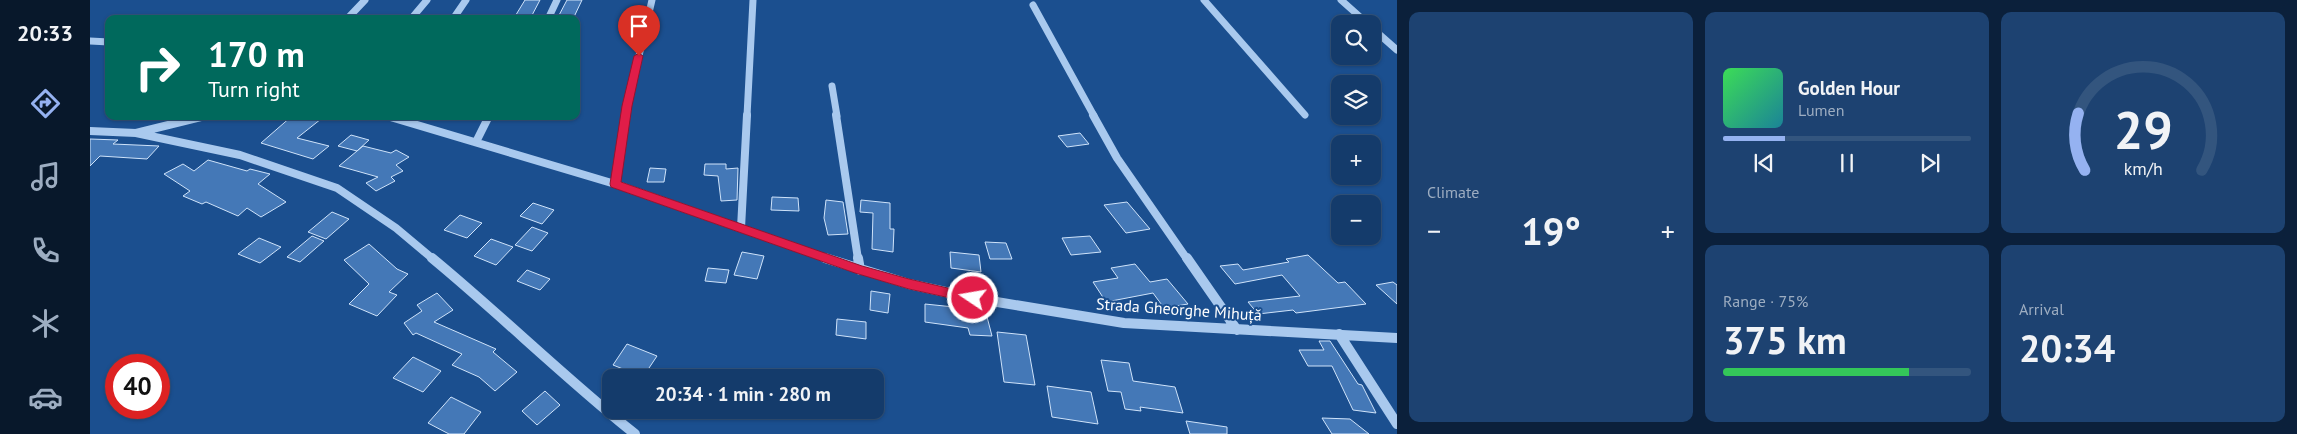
<!DOCTYPE html>
<html lang="en">
<head>
<meta charset="utf-8">
<style>
	body { margin:0; font-family:"PT Sans",sans-serif; background:#1d4271; color:#f1f3f6; height:100vh; display:flex; flex-direction:column; font-size:19px; white-space:nowrap }
	* { box-sizing:border-box; margin:0 }
	p { font-size:16px; color:#9dadc1 }
	.icon { flex:none; width:28px; height:28px; fill:none; stroke:currentColor; stroke-width:2; stroke-linecap:round; stroke-linejoin:round }
	.map { position:relative; flex:1; overflow:hidden }
	.sheet { display:flex; flex-direction:column; gap:12px; padding:12px; background:#0b203b; width:900px }
	.sheet>* { flex:none }
	.top-card { position:absolute; left:15px; top:15px; width:475px; height:105px; border-radius:10px; box-shadow:0 1px 4px #0004,0 0 0 1px #33557e; background:#00695c; color:#fff; overflow:hidden }
	.buttons { position:absolute; left:1241px; top:15px; display:grid; gap:10px }
	.buttons a { display:grid; place-items:center; width:50px; height:50px; border-radius:10px; background:#143b6b; box-shadow:0 1px 4px #0004,0 0 0 1px #33557e; font-size:25px }
	.speed { position:absolute; left:15px; top:354px; display:flex; gap:10px; font-size:25px; font-weight:700; text-align:center }
	.speed>* { display:grid; place-content:center; width:65px; height:65px; border-radius:50%; background:#143b6b; box-shadow:0 1px 4px #0004,0 0 0 1px #33557e; line-height:1 }
	.speed .limit { border:8px solid #d22; background:#fff; color:#111 }
	.pin { position:absolute; display:grid; place-items:center; width:42px; height:42px; color:#fff; margin:-51px -21px; border-radius:50% 50% 50% 0; rotate:-45deg; box-shadow:0 0 5px #0007 }
	.pin .icon { rotate:45deg }
	.me { position:absolute; width:55px; margin:-28px; rotate:282deg; stroke-linejoin:round; filter:drop-shadow(0 0 4px #0008) }
	.turn { display:flex; align-items:center; gap:18px; height:105px; padding:0 20px; font-size:22px }
	.turn .icon { width:65px; height:65px; stroke-width:2.5 }
	.turn b { display:block; font-size:35px; line-height:42px }
	.big { font-size:38px; font-weight:700; line-height:1.1 }
	.sheet .widget { flex:1; display:flex; flex-direction:column; justify-content:center; gap:8px; min-width:0; padding:0 18px; border-radius:10px; background:#1d4271 }
	.sheet .dial { align-items:center; gap:0 }
	.dial svg { height:130px; overflow:visible; fill:none; stroke:#33557e; stroke-width:7; stroke-linecap:round; text-anchor:middle }
	.dial text { fill:#f1f3f6; stroke:none }
	.song { display:flex; align-items:center; gap:15px }
	.cover { width:60px; height:60px; border-radius:8px; background:linear-gradient(135deg,hsl(130 70% 55%),hsl(190 70% 35%)) }
	.played { height:5px; border-radius:2px; background:linear-gradient(90deg,#95b2f1 25%,#33557e 25%) }
	.keys { display:flex; justify-content:space-around; direction:ltr }
	.heat { display:flex; justify-content:space-between; align-items:center; font-size:28px; direction:ltr }
	.charge { height:8px; border-radius:4px; background:linear-gradient(90deg,#34c759 75%,#33557e 0) }
	.sheet .tiles { flex:1; display:grid; gap:12px; grid-template-columns:repeat(3,1fr) }
	.widget:first-child { grid-row:span 2 }
	.trip { position:absolute; left:512px; top:369px; width:282px; height:50px; border-radius:10px; background:#143b6b; box-shadow:0 1px 4px #0004,0 0 0 1px #33557e; font-weight:700; line-height:50px; text-align:center }
	main { display:flex; flex:1; min-height:0 }
	.menu { display:flex; flex-direction:column; width:90px; justify-content:space-around; align-items:center; background:#08182b; color:#9dadc1 }
	.menu .icon { width:35px; height:35px }
	.menu .on { color:#95b2f1 }
	.menu b { font-size:22px; color:#f1f3f6 }
	.map>svg:first-child { display:block }
</style>
</head>
<body>
<main>
<nav class="menu">
<b>20:33</b>
<svg class="icon on" aria-label="directions" viewBox="0 0 24 24"><path d="M12 3l9 9-9 9-9-9zM9 14v-3h6M13 9l2 2-2 2"/></svg>
<svg class="icon" aria-label="music" viewBox="0 0 24 24"><path d="M9 18V5l10-2v13"/><circle cx="6" cy="18" r="3"/><circle cx="16" cy="16" r="3"/></svg>
<svg class="icon" aria-label="phone" viewBox="0 0 24 24"><path d="M5 4h4l2 5-3 2q2 4 5 5l2-3 5 2v4C11 20 4 13 5 4z"/></svg>
<svg class="icon" aria-label="climate" viewBox="0 0 24 24"><path d="M12 3v18M4 7l16 10M4 17L20 7"/></svg>
<svg class="icon" aria-label="car" viewBox="0 0 24 24"><path d="M5 17H2v-5l4-1 3-4h7l3 4 3 1v5h-3M9 17h6M6 11h13"/><circle cx="7" cy="17" r="2"/><circle cx="17" cy="17" r="2"/></svg>
</nav>
<div class="map">
<svg width="1307" height="434" viewBox="0 0 1307 434">
	<rect width="100%" height="100%" fill="#1b4f8f"/>
	<path fill="#4478b7" stroke="#cfe3fa" d="M435,0h15l-10,19 -16,-1z
		M477,0h15l-9,19h-16z
		M202,116h17l12,3 -24,19 32,8 -16,13 -52,-16z
		M990,133l9,11 -22,3 -9,-11z
		M261,135l18,5 -12,11 -19,-5z
		M0,139l28,1 -5,4 46,2 -12,13 -47,-3 -10,10z
		M273,146l28,7 5,-3 13,7 -13,8 7,6 -12,6 4,4 -19,10 -10,-8 12,-6 -39,-11z
		M118,160l39,11 3,-2 20,5 -12,10 28,18 -25,15 -14,-9 -9,8 -32,-14 -4,2 -19,-8 7,-5 -26,-17 19,-10 11,7z
		M615,164h21v5l12,-1 -1,32 -16,1 -3,-25 -14,-1z
		M560,168l16,1 -2,13h-17z
		M682,197l26,1 1,13 -28,-1z
		M736,200l17,2 5,32 -20,1 -4,-17z
		M771,200l29,3v26h4l-1,23 -21,-3 1,-36 -13,-1z
		M1037,202l23,27 -24,4 -22,-28z
		M443,203l21,7 -12,14 -22,-8z
		M242,212l17,7 -23,20 -18,-7z
		M370,215l22,8 -15,15 -23,-8z
		M442,227l16,6 -16,18 -17,-6z
		M222,236l12,5 -24,21 -13,-5z
		M1000,236l11,16 -30,3 -9,-17z
		M169,238l22,9 -21,16 -22,-9z
		M401,239l22,8 -17,18 -22,-9z
		M895,242l21,1 6,16h-22z
		M279,244l28,25 11,5 -19,18 8,3 -20,21 -28,-12 20,-20 -25,-24z
		M652,252l22,4 -7,23 -23,-4z
		M860,252l29,3 2,17 -30,-4z
		M1218,255l30,28 7,-1 21,22 -70,9 -3,-3 -35,4 -10,-12 52,-6 -18,-21 -47,9 -15,-18 18,-2 5,6 46,-8 -3,-3z
		M1045,264l15,18 17,-3 21,25 -24,4 -11,-15 -47,9 -13,-20 25,-4 -7,-10z
		M618,268l21,2 -3,13 -21,-2z
		M437,270l23,9 -10,11 -23,-9z
		M1303,282l4,3v19l-21,-19z
		M781,291l19,3 -2,19 -18,-3z
		M347,293l16,17 -19,12 62,27 -3,3 24,20 -22,19 -16,-14 -27,-12 10,-11 -46,-21 -3,2 -9,-12 18,-12 -5,-6z
		M835,304l29,3v5l32,1 6,23 -22,-1 -2,-7 -43,-6z
		M747,319l29,3v17l-30,-4z
		M907,332l29,3 9,50 -31,-3z
		M1229,341h11l28,43 4,1 14,28 -23,-3 -21,-44h-24l-9,-16h25z
		M537,344l30,12 -14,21 -30,-12z
		M323,357l28,14 -18,21 -30,-14z
		M1011,360l28,3 4,18 42,6 8,26 -43,-6 1,4 -16,-2 -4,-17 -13,-1z
		M957,386l44,6 7,32 -46,-7z
		M455,391l15,14 -23,20 -15,-14z
		M361,397l30,15 -17,22h-15l-21,-11z
		M1232,418l28,1 19,15h-37z
		M1096,421l41,6v7h-37z"/>
	<g fill="none" stroke-linecap="round" stroke-linejoin="round">
		<path stroke="#a9c9ee" stroke-width="7" d="M1114,0l101,115
			M1251,0l27,24
			M943,5l61,111
			M257,19l18,-19
			M321,19l16,-19
			M363,19l13,-19
			M458,19l9,-19
			M1282,28l25,22
			M0,41l19,1
			M742,86l5,30
			M535,116l27,-116
			M657,116l6,-116"/>
		<path stroke="#a9c9ee" stroke-width="8" d="M746,115l22,144
			M1003,115l24,43 70,101
			M297,116l228,68 213,75
			M0,131l46,2 69,-17
			M46,133l104,22 97,33 59,40 37,31
			M386,142l13,-26
			M525,184l11,-69
			M651,228l6,-113"/>
		<path stroke="#a9c9ee" stroke-width="10" d="M342,258c69,57 133,120 203,176
			M735,258l84,26 64,14 151,25 273,15
			M768,258l2,12
			M1097,258l50,72
			M1249,334l58,90"/>
	</g>
	<path fill="#e11d48" stroke="#92132f" d="M549,53l4,3 -11,50 -11,76 241,84 47,13 69,16 2,3 -2,4 -5,1 -64,-14 -54,-16 -244,-86 -1,-3 12,-78 12,-50z"/>
	<g text-anchor="middle" stroke-width="4" stroke-linejoin="round" paint-order="stroke">
		<g font-size="16" fill="#fff" stroke="#1b4f8f">
			<text transform="translate(1089 309) rotate(4)" y="6">Strada Gheorghe Mihuță</text>
		</g>
	</g>
</svg>
<div class="buttons">
<a><svg class="icon" aria-label="search" viewBox="0 0 24 24"><circle cx="10" cy="10" r="6"/><path d="M15 15l6 6"/></svg></a>
<a><svg class="icon" aria-label="layers" viewBox="0 0 24 24"><path d="M12 4l9 5-9 5-9-5zM3 14l9 5 9-5"/></svg></a>
<a>+</a>
<a>−</a>
</div>
<div class="speed"><div class="limit">40</div></div>
<div class="pin" style="left:549px;top:56px;background:#d93025"><svg class="icon" aria-label="arrive" viewBox="0 0 24 24"><path d="M6 21V4h12l-3 4 3 4H6"/></svg></div>
<svg class="me" style="left:883px;top:298px" viewBox="-20 -20 40 40"><circle r="17" fill="#e11d48" stroke="#fff" stroke-width="3"/><path d="M0-11L8 9 0 5-8 9z" fill="#fff"/></svg>
<div class="trip">20:34 · 1 min · 280 m</div>
<div class="top-card">
<div class="turn"><svg class="icon" aria-label="right" viewBox="0 0 24 24"><path d="M7 20v-9h11M14 6l5 5-5 5"/></svg><div><b>170 m</b>Turn right</div></div>
</div>
</div>
<section class="sheet">
<div class="tiles">
<div class="widget"><p>Climate</p>
<div class="heat"><a>−</a><b class="big">19°</b><a>+</a></div>
</div>
<div class="widget">
<div class="song"><i class="cover"></i><div><b>Golden Hour</b><p>Lumen</p></div></div>
<div class="played"></div>
<div class="keys"><svg class="icon" aria-label="previous" viewBox="0 0 24 24"><path d="M18 5L8 12l10 7zM5 5v14"/></svg><svg class="icon" aria-label="pause" viewBox="0 0 24 24"><path d="M8 5v14M16 5v14"/></svg><svg class="icon" aria-label="next" viewBox="0 0 24 24"><path d="M6 5l10 7-10 7zM19 5v14"/></svg></div>
</div>
<div class="widget dial"><svg viewBox="0 0 100 80">
<path d="M14 69A42 42 0 1 1 86 69"/>
<path d="M14 69A42 42 0 0 1 10 34" stroke="#95b2f1"/>
<text x="50" y="56" font-size="32" font-weight="700">29</text>
<text x="50" y="72" font-size="11">km/h</text>
</svg></div>
<div class="widget"><p>Range · 75%</p><b class="big">375 km</b><div class="charge"></div></div>
<div class="widget"><p>Arrival</p><b class="big">20:34</b></div>
</div>
</section>
</main>
</body>
</html>
